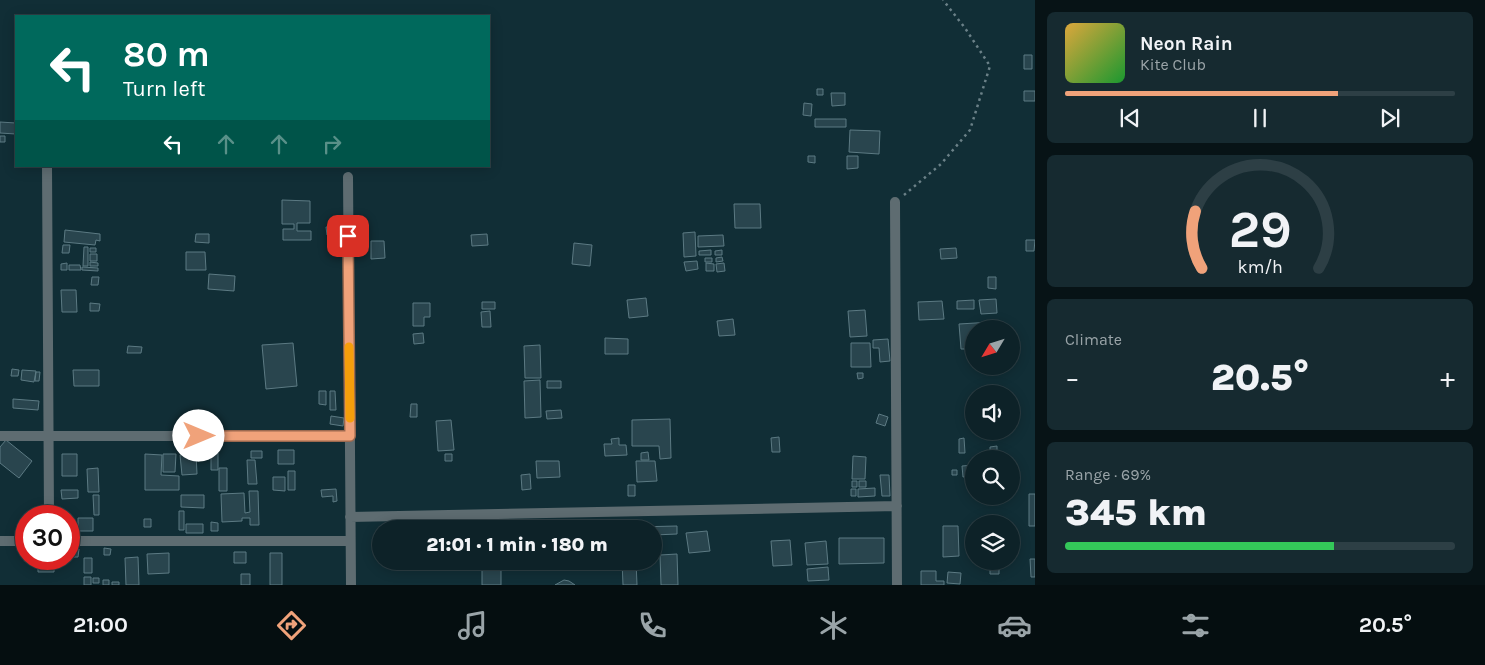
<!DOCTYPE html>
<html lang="en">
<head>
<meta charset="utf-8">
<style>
	body { margin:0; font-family:Karla,sans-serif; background:#162a30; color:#f1f3f6; height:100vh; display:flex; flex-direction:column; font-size:19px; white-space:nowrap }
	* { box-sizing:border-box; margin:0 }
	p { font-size:16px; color:#9aa4a8 }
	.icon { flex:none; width:28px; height:28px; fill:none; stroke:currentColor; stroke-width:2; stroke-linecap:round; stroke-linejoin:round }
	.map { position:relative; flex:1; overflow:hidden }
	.details { display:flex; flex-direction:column; gap:12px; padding:12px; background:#071316; width:450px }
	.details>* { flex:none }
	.banner { position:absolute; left:15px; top:15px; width:475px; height:152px; border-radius:0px; box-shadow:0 2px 12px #0003,0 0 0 1px #2d3f45; background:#00695c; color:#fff; overflow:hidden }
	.needle { width:32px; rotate:232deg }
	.buttons { position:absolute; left:965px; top:320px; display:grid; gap:10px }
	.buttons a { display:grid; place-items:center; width:55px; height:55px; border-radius:50%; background:#0d2228; box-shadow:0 2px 12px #0003,0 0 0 1px #2d3f45; font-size:25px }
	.speed { position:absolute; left:15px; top:505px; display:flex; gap:10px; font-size:25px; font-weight:700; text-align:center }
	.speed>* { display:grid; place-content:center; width:65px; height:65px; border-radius:50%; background:#0d2228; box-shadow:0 2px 12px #0003,0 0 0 1px #2d3f45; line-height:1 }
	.speed .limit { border:8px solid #d22; background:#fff; color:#111 }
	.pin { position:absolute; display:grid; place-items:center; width:42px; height:42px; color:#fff; margin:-21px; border-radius:10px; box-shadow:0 2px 8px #0006 }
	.me { position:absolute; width:55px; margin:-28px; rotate:90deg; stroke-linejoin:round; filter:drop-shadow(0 0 4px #0008) }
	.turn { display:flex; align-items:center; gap:18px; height:105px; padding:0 25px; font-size:22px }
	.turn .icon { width:65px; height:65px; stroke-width:2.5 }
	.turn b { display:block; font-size:35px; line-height:42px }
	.lanes { display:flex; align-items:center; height:48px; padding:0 25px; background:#0003; justify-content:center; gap:25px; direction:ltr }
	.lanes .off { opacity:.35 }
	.big { font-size:38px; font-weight:800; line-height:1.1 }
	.details .card { flex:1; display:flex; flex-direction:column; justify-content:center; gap:8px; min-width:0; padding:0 18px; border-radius:8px; background:#162a30 }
	.details .dial { align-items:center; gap:0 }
	.dial svg { height:130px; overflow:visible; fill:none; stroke:#2d3f45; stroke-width:7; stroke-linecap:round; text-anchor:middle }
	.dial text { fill:#f1f3f6; stroke:none }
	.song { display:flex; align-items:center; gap:15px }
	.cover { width:60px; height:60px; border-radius:8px; background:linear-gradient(135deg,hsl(40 70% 55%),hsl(130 70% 35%)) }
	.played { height:5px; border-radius:2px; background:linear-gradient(90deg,#f0a27a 70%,#2d3f45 70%) }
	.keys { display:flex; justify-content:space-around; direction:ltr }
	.heat { display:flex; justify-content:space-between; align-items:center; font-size:28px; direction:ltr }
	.charge { height:8px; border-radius:4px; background:linear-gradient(90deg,#34c759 69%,#2d3f45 0) }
	.trip { position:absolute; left:372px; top:520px; width:290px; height:50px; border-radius:25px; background:#0d2228; box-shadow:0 2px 12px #0003,0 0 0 1px #2d3f45; font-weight:800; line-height:50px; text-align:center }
	.dock { display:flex; height:80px; justify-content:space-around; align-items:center; background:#050e10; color:#9aa4a8 }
	.dock .icon { width:35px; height:35px }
	.dock .selected { color:#f0a27a }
	.dock b { font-size:22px; color:#f1f3f6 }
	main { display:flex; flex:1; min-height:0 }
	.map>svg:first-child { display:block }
</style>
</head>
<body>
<main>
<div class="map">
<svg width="1035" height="585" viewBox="0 0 1035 585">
	<rect width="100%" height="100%" fill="#112e36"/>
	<path fill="#29454e" stroke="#5c7a83" d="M1024,55h8v14h-8z
		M817,89h6v6h-6z
		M1024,91h11v10h-11z
		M831,93h14v12l-13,1z
		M804,103l8,1 -1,12 -8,-1z
		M815,119h31v8h-31z
		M0,122l16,1v11l-16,-1z
		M850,130l30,1 -1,23 -30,-2z
		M0,136h5v6h-5z
		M808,156h7v7l-7,-1z
		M847,156h11v12l-11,1z
		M282,200l28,1v22h-13v8h14v9h-28v-11h11v-5h-12z
		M734,204h26l1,24h-26z
		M339,226l1,8 -13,1 -1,-8z
		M65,230l35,4v7l-4,-1 -1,5 -31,-3z
		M695,232l1,24 -12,1 -1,-24z
		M196,234h13v9l-14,-1z
		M487,234l1,11 -16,1 -1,-11z
		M723,235l1,11 -26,1v-11z
		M1026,240h9l-1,11h-8z
		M371,241h13l1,17 -14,1z
		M574,243l18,2 -2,21 -18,-2z
		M63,245h7l-1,8h-7z
		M84,247h4v19h-5z
		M90,248h6v4h-6z
		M956,248l1,10 -16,1 -1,-10z
		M711,250v5h-12v-4z
		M722,250v5h-7v-4z
		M186,252h19l1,18h-20z
		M90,254h7v7h-7z
		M722,257l1,4 -7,1v-4z
		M705,258h7v4h-7z
		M697,261l1,8 -12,2 -2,-9z
		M90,262l8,1v3h-8z
		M67,263v7h-6v-6z
		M706,263l8,1v7h-8z
		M724,263l1,8 -8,1 -1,-8z
		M69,265h11l1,5h-12z
		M82,267l16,1v3l-16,-1z
		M209,274l26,2 -1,15 -26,-2z
		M92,277h7l-1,8h-7z
		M988,277h8v12l-8,-1z
		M61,290h15l1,22h-15z
		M646,298l2,18 -19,2 -2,-18z
		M996,299l1,14 -16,1 -2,-14z
		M974,300v9h-17v-8z
		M942,301l2,18 -25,1 -1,-18z
		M482,302h13v7h-13z
		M90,303l10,1 -1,7h-9z
		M413,303h17v14h-6v9h-11z
		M865,310l2,26 -17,1 -2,-26z
		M490,311l1,16h-9l-1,-15z
		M733,319l2,16 -16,1 -2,-15z
		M992,322v7h-18v20h-13l-2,-25z
		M423,333l1,10 -10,1 -1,-10z
		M605,338l23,1v15h-23z
		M888,339l2,22 -10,1 -1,-14h-6v-8z
		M293,343l4,43 -31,3 -4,-44z
		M851,343h19l1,24h-20z
		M540,345l1,33h-16l-1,-32z
		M128,346l14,1 -1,6h-14z
		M12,369l7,1 -1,6h-7z
		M22,370l14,1 -2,11 -13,-2z
		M73,370h26v16h-25z
		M36,372h4l-1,9h-4z
		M857,373h6v5l-5,1z
		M540,380l1,37 -16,1 -1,-37z
		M547,381h14v7h-14z
		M319,391h7v14l-7,-1z
		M330,391h5l1,19h-6z
		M13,399l26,2 -1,9 -25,-2z
		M411,404h6v13h-7z
		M561,410l1,8 -15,1 -1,-8z
		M879,414l9,3 -3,9 -9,-3z
		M331,416l13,2 -1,8 -13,-2z
		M670,419l1,39 -11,1 -1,-13h-27v-26z
		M451,420l3,30 -16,1 -2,-30z
		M779,437l1,15h-8l-1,-14z
		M619,438v7h7l1,10 -22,1 -1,-12h8l-1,-5z
		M964,438l1,15h-6v-14z
		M6,440l26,21 -13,17 -19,-15v-16z
		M997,446v8h-7v-7z
		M278,450h16v14h-16z
		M251,451h11v7h-11z
		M648,452l1,8h-8v-7z
		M211,453h7v17h-7z
		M62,454h15v22h-15z
		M145,454l17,1 -1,20 18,1v14h-34z
		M163,454h13l-1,18h-12z
		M196,454l1,20 -15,1 -2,-20z
		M445,454h7v7h-7z
		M853,456l13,1 -1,22h-13z
		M247,460h8l2,24h-9z
		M536,461h23l1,16 -23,1z
		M636,461h19l2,20 -20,1z
		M974,465v11l-11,1 -1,-11z
		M98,468l1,24h-11l-1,-23z
		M219,468h8v23h-8z
		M952,470h5v5h-5z
		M288,471h7v19h-7z
		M530,474l1,15 -9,1 -1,-15z
		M880,475h9l1,21h-8z
		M273,477h12v14l-12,-1z
		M852,481h5v6h-5z
		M859,481h7v6h-7z
		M628,485h7v11h-7z
		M875,488v8l-17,1v-8z
		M336,489l1,12 -4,1v-6l-11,1 -1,-7z
		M851,489h5v7h-5z
		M61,490h17v8l-16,1z
		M249,491h9l1,34h-9v-7h-8v3l-20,1 -1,-28 23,-1 1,20 5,-1z
		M1029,494h6v32h-6z
		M93,495h6v20h-5z
		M181,495h23v13l-23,-1z
		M179,511h5v19h-5z
		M78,518h15v13h-15z
		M144,519h7v8h-7z
		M211,522l7,1v8h-7z
		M186,524h17v9h-17z
		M677,526v8l-23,1v-6h-20v-2z
		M943,526h15l1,30 -16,1z
		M707,531l3,20 -21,2 -3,-20z
		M839,538h45v25l-45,1z
		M790,540l2,25 -19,1 -2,-25z
		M826,541l2,23 -21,1 -2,-22z
		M104,548l7,1 -1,6h-6z
		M71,549h8l-1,8h-7z
		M234,552h12v11h-12z
		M169,553v20l-21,1 -1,-20z
		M270,553h12v32h-12z
		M677,554l1,31h-17l-1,-30z
		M138,557l1,28h-13l-1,-27z
		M84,558h8v15h-8z
		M38,559h16v13h-16z
		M1030,559h5v18h-4z
		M482,561h19v24h-19z
		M622,561h14l1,24h-14z
		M999,566v8h-9v-7z
		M828,567l1,13 -21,1 -1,-12z
		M921,571h15v10h8v4h-23z
		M948,572l13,1 -1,11 -13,-1z
		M241,574h9v11h-9z
		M84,577h7v8h-7z
		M93,578h6v5h-6z
		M103,580h6v5h-6z
		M564,580l5,1 6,4h-20z
		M112,582h7v3h-7z"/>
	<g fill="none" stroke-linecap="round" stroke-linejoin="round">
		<path stroke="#6b8188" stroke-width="2.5" stroke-dasharray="2.5 4" stroke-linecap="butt" d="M904,195l37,-31 29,-34 20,-64 -25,-38 -22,-28"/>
		<path stroke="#5e6c71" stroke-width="10" d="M47,166l2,350
			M348,177l3,408
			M895,202l2,383
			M0,436h350
			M350,517l547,-11
			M0,541h26
			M69,541h281"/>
	</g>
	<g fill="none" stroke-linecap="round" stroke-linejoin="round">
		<defs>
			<path id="route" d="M199,436h151l-2,-200"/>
		</defs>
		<use href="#route" stroke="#9c694f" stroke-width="12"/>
		<use href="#route" stroke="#f0a27a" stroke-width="9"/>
		<path stroke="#f59e0b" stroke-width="9" d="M349,347l1,71"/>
	</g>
</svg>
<div class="buttons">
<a><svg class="needle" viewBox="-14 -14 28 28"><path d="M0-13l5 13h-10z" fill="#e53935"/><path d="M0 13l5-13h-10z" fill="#9aa4a8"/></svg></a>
<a><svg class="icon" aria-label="sound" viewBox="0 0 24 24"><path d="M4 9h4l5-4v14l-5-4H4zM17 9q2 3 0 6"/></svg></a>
<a><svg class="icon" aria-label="search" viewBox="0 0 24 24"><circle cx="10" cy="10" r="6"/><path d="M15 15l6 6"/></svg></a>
<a><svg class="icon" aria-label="layers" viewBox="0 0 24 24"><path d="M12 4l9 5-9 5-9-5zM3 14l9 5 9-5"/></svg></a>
</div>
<div class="speed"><div class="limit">30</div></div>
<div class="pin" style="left:348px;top:236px;background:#d93025"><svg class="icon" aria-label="arrive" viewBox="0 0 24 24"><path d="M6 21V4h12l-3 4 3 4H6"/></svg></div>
<svg class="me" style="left:199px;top:436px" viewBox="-20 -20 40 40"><circle r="19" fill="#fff"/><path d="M0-13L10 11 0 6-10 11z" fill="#f0a27a"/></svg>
<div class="trip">21:01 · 1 min · 180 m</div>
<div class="banner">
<div class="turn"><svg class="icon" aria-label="left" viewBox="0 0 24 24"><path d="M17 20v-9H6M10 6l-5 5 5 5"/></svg><div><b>80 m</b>Turn left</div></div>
<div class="lanes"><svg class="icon" aria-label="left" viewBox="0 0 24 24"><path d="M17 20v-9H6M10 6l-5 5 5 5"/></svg><svg class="icon off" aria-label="ahead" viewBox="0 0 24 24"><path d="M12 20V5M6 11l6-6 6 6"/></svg><svg class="icon off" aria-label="ahead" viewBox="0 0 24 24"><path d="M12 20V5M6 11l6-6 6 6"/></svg><svg class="icon off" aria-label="right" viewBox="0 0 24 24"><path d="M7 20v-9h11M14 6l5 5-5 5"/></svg></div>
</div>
</div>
<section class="details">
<div class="card">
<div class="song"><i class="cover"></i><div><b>Neon Rain</b><p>Kite Club</p></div></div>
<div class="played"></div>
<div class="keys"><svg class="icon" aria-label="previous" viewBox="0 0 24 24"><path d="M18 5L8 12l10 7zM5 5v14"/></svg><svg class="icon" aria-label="pause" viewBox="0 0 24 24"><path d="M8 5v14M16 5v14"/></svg><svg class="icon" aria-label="next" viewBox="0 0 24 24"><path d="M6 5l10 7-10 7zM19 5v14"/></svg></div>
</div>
<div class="card dial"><svg viewBox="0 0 100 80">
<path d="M14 69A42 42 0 1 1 86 69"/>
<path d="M14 69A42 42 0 0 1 10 34" stroke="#f0a27a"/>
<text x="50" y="56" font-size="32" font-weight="700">29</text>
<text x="50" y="72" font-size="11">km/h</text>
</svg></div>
<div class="card"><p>Climate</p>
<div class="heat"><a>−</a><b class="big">20.5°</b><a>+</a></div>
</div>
<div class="card"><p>Range · 69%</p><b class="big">345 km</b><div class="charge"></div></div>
</section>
</main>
<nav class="dock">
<b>21:00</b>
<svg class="icon selected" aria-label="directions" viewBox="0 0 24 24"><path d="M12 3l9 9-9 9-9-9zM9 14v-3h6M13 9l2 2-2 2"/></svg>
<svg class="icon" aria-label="music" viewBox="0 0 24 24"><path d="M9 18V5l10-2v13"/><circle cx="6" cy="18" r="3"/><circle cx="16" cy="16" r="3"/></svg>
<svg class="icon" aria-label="phone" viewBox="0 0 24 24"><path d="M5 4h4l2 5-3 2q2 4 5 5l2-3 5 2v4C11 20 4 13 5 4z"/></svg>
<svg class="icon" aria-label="climate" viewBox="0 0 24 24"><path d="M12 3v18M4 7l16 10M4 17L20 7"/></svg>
<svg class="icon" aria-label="car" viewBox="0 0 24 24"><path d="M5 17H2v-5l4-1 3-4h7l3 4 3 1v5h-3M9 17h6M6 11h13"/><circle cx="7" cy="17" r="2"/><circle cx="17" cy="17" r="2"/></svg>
<svg class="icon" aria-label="filters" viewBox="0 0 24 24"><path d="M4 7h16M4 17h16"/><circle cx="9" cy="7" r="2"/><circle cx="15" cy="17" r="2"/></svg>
<b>20.5°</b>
</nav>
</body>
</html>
